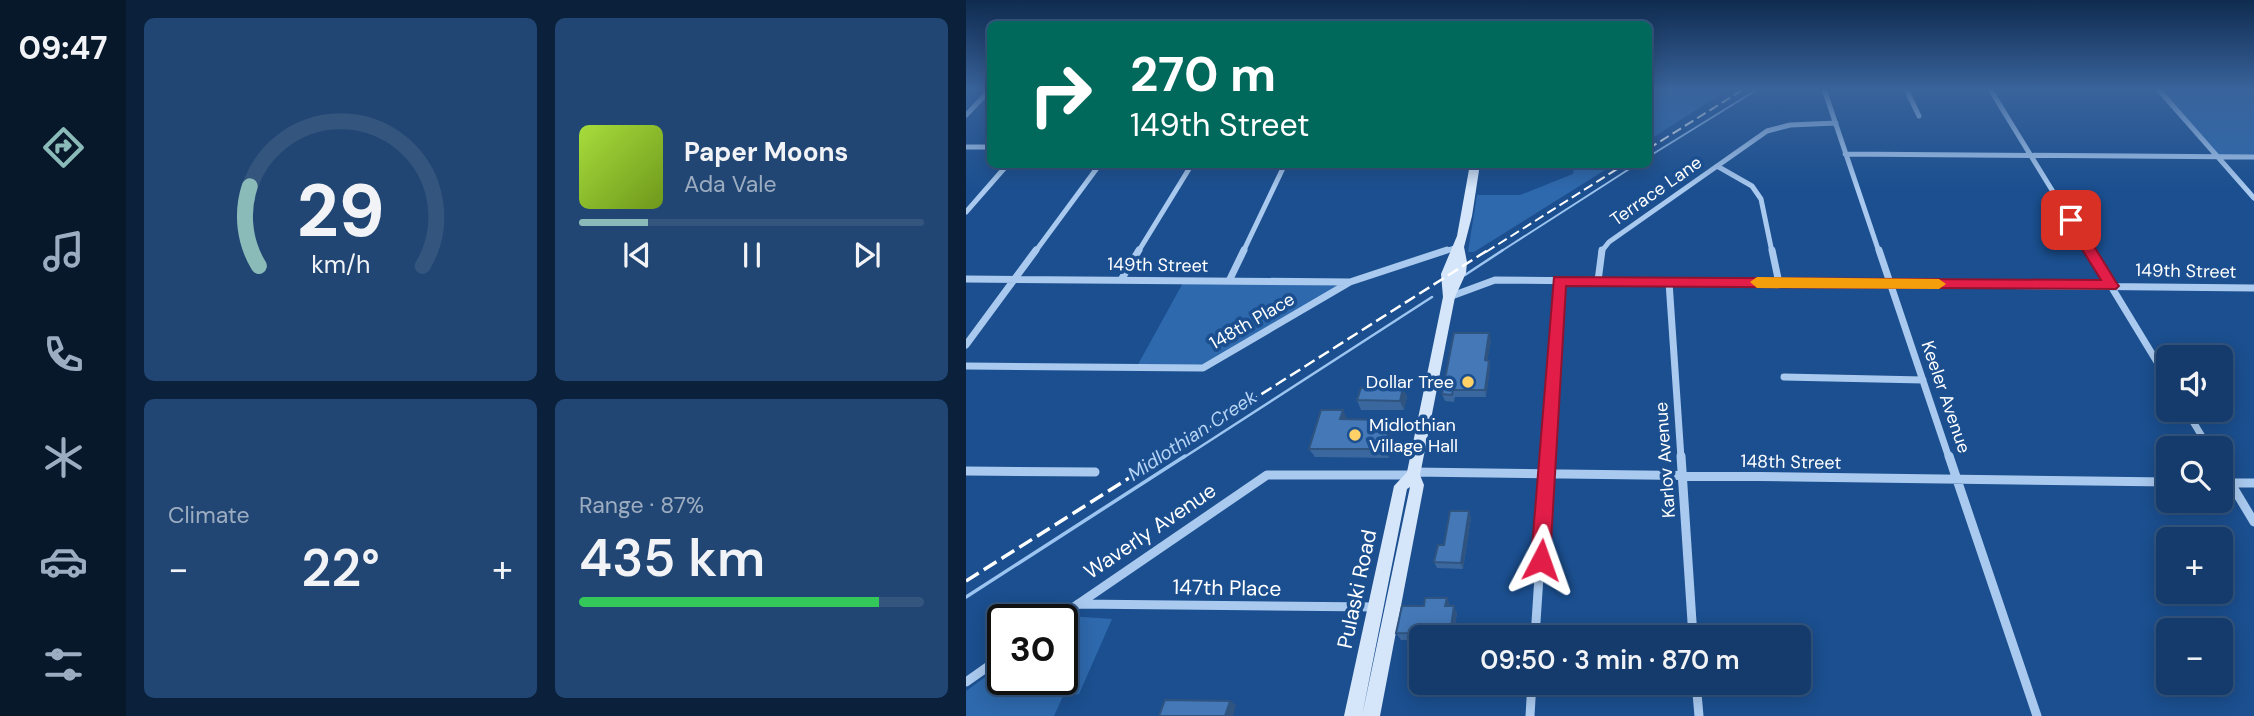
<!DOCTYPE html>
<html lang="en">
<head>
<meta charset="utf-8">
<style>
	body { margin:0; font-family:"DM Sans",sans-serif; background:#214673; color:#f1f3f6; height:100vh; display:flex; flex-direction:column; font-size:26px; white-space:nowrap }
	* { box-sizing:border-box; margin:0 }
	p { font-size:23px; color:#9dadc1 }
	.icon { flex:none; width:38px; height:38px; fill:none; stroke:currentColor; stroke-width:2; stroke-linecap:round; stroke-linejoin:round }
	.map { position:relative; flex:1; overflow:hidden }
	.details { display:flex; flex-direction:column; gap:18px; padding:18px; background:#0b203b; width:840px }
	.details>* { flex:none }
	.hud { position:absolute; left:21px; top:21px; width:665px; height:147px; border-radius:10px; box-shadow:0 4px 18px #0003,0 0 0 2px #33557e; background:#00695c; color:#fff; overflow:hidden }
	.tools { position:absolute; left:1190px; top:345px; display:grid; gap:14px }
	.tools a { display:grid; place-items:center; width:77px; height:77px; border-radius:10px; background:#143b6b; box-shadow:0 4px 18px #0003,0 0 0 2px #33557e; font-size:35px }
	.speed { position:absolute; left:21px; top:604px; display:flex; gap:14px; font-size:35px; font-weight:700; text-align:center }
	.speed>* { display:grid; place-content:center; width:91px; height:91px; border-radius:50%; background:#143b6b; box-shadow:0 4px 18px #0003,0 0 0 2px #33557e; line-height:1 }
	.speed .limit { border:4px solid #111; border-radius:10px; background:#fff; color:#111 }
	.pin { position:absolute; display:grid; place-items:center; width:60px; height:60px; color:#fff; margin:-30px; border-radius:14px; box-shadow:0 4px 10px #0006 }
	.me { position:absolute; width:77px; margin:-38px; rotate:4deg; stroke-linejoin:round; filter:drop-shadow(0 0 5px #0008) }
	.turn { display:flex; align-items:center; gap:24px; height:147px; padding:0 28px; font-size:32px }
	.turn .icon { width:91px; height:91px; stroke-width:2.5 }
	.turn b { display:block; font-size:49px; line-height:60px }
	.big { font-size:52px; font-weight:600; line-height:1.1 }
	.details .tile { flex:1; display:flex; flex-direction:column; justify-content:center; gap:10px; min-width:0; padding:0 24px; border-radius:10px; background:#214673 }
	.details .dial { align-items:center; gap:0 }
	.dial svg { height:182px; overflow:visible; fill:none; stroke:#33557e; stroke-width:7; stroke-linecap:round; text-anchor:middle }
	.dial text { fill:#f1f3f6; stroke:none }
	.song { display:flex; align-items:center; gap:21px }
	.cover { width:84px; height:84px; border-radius:10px; background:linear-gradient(135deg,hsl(80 70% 55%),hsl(80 70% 35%)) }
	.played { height:7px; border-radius:4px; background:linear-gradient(90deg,#8bbbb9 20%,#33557e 20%) }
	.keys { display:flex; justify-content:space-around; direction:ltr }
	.heat { display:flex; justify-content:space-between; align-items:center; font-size:38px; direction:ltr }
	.charge { height:10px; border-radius:5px; background:linear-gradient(90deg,#34c759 87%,#33557e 0) }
	.details .tiles { flex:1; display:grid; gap:18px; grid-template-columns:repeat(2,1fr) }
	.trip { position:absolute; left:443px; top:625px; width:402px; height:70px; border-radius:10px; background:#143b6b; box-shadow:0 4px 18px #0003,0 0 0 2px #33557e; font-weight:600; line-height:70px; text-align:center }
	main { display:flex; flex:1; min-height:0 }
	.tab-bar { display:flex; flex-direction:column; width:126px; justify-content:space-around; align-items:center; background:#08182b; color:#9dadc1 }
	.tab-bar .icon { width:49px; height:49px }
	.tab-bar .selected { color:#8bbbb9 }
	.tab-bar b { font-size:32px; color:#f1f3f6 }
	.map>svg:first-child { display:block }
</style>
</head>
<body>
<main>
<nav class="tab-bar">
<b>09:47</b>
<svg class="icon selected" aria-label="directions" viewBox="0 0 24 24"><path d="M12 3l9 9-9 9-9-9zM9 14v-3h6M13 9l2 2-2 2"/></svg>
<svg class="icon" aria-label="music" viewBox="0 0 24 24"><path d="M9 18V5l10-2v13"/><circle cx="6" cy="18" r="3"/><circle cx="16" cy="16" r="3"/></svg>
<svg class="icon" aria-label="phone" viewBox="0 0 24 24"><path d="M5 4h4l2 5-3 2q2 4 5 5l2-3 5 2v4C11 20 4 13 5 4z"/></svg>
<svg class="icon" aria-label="climate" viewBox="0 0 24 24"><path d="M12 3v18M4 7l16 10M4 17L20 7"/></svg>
<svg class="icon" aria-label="car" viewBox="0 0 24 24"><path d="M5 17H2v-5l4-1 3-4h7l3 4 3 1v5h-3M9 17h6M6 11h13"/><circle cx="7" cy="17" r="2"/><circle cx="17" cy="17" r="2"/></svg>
<svg class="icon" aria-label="filters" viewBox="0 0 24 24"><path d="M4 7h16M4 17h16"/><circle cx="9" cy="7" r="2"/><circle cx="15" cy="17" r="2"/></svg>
</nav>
<section class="details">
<div class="tiles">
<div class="tile dial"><svg viewBox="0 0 100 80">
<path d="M14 69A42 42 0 1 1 86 69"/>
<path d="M14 69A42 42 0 0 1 10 34" stroke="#8bbbb9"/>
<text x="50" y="56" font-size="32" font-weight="700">29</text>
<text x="50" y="72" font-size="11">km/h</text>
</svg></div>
<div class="tile">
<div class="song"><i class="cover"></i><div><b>Paper Moons</b><p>Ada Vale</p></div></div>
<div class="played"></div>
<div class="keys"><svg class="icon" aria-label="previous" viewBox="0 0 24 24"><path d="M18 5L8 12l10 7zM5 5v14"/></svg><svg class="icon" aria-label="pause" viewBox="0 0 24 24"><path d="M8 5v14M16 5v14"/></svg><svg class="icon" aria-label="next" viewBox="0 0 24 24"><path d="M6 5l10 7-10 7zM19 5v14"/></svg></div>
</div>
<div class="tile"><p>Climate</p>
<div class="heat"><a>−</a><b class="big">22°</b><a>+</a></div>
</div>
<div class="tile"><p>Range · 87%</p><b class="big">435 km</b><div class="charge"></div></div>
</div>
</section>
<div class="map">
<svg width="1288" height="716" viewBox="0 0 1288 716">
	<rect width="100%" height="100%" fill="#1b4f8f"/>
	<path fill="#2e69ad" d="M683,89h80l-80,51z
		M1192,89h96v68l-36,-1z
		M608,165h39l-139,87h-6l9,-57h43l53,-21z
		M218,281l166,1 -147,86h-67z
		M103,616l43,3 -33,75 -16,2 -9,20h-88v-25l37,-27v15h59v-58z"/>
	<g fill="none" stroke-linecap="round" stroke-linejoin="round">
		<path stroke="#9cc4f0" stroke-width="2" d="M682,157l110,-68
			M534,252l137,-88"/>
		<path stroke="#9cc4f0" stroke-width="2.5" d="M499,275l38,-25
			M217,458l249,-161"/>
		<path stroke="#9cc4f0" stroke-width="3.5" d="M0,597l219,-141"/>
		<path stroke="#a9c9ee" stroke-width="5" d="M858,89l55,163
			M940,89l13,27
			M1024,89l100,163
			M1192,89l96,109
			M0,115l24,-25
			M0,147h24
			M879,154l409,3
			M751,166l35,20 9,13 11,53
			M0,212l42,-48
			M69,252l65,-88
			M172,252l54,-88
			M277,252l42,-88
			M476,252l16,-5
			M635,252l8,-10 158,-111 23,-6 46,-2"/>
		<path stroke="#a9c9ee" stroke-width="7" d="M806,250l7,33
			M913,250l70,208
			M1123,250l79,130
			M0,279l384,3
			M155,280l18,-30
			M263,281l15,-31
			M632,281l4,-31
			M703,282l12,176
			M483,297l46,-17 759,8
			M0,345l70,-95
			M0,366l237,2 147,-86 97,-32
			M818,377l139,3
			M1220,410l23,38
			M581,458l12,-177"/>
		<path stroke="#a9c9ee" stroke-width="9" d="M715,456l12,181
			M983,456l88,260
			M1255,467l33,55
			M0,471l129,1
			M447,472l755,10
			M1255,483h33
			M112,604l297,3
			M89,620l212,-145h146
			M569,637l12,-181
			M0,682l37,-26
			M730,682l3,34
			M564,716l2,-34"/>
		<path fill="#d6e6fa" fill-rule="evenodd" d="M504,164h10l-8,52 -8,31 3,15 -1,11 -11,24 -35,178 4,10 -44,231h-18l48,-229 -3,2 -45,227h-18l50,-230 13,-14 36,-175 -2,-23 16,-38z"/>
		<path stroke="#fff" stroke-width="2" stroke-dasharray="10 4.5" stroke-linecap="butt" d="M682,149l96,-60
			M520,252l139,-88"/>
		<path stroke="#fff" stroke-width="2.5" stroke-dasharray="12 5" stroke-linecap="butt" d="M195,458l327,-208"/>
		<path stroke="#fff" stroke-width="3.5" stroke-dasharray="15 6" stroke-linecap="butt" d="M0,581l198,-125"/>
	</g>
	<path fill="#3a679d" d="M525,340l-4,21h2l1,7 -4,29h-31l-1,5 -9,-1 -3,-7z
		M437,388l4,9 -3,13h-43l-4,-10z
		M381,419l44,11 -1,4 3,6 -4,18 -74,-1 -6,-8z
		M503,511l2,7 -8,51 -26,-1 -3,-6 10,-17z
		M484,605v1l7,7 -4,24h-32v3h-20l-5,-7 28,-27z"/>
	<path fill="#305480" d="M523,333l2,7 -5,28 -1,-8z
		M523,361l1,7 -4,29 -1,-7z
		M437,388l4,9 -3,13 -4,-9z
		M377,410l4,9h-7z
		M421,420l4,10 -1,4 3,6 -4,18 -5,-9v-18z
		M503,511l2,7 -8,51 -2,-6z
		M481,598l3,7 -1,8 -4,-7z
		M488,606l3,7 -4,24h-2l-1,-3z
		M45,679h8l-2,4 -10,3 -7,-3z
		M264,701l6,4 -3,11h-8z"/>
	<path fill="#4478b7" stroke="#305480" stroke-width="2" d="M488,333h35l-4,27 4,1 -4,29h-32l-1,5 -10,-1z
		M395,388h42l-3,13 -43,-1z
		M355,410h22l-3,9 47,1 -3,11h5l-5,18h-75z
		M484,511h19l-8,52 -27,-1 4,-17h6z
		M459,598h22l-2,8h9l-4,28 -54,-1 6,-27h22z
		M36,673l1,6h8l-1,1 -10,3z
		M199,700l65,1 -5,15h-66z"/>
	<linearGradient id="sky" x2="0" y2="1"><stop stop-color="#0f2b4f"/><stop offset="0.47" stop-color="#39639b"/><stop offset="1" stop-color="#39639b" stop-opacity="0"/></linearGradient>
	<rect width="1288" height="189" fill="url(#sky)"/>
	<path fill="#e11d48" stroke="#92132f" stroke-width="2" d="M1105,216l5,1 40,65 3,4 -3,3 -550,-3 -16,274 -3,7 -6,3 -7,-3 -3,-7 23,-283 547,3 -37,-60z"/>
	<path fill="#f59e0b" d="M791,277l182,2 7,5 -7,5 -182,-1 -7,-6z"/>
	<g fill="#ffd166" stroke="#1b4f8f" stroke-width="2.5">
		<circle cx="502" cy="382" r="7"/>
		<circle cx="389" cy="435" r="7"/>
	</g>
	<g text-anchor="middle" stroke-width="7" stroke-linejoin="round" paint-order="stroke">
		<g font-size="18" fill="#fff" stroke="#1b4f8f">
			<text transform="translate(690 191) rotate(-35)" y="6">Terrace Lane</text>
			<text transform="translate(192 265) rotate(1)" y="6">149th Street</text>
			<text transform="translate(1220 271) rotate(1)" y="6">149th Street</text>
			<text transform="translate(286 321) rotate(-30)" y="6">148th Place</text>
			<text transform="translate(980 397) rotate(71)" y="6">Keeler Avenue</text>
			<text transform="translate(699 460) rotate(-94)" y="6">Karlov Avenue</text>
			<text transform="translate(825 462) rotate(1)" y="6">148th Street</text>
		</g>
		<g font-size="18" fill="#fff" stroke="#1b4f8f" text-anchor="end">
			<text x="488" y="388">Dollar Tree</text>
			<text x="403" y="431" text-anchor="start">Midlothian<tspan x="403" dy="21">Village Hall</tspan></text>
		</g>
		<g font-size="19" font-style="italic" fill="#b5d3f5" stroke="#1b4f8f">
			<text transform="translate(226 435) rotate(-33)" y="7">Midlothian Creek</text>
		</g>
		<g font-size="21" fill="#fff" stroke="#1b4f8f">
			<text transform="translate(184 531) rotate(-34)" y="7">Waverly Avenue</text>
			<text transform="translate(261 588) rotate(1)" y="7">147th Place</text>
			<text transform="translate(391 589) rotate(-78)" y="7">Pulaski Road</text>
		</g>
	</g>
</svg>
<div class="tools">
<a><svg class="icon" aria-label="sound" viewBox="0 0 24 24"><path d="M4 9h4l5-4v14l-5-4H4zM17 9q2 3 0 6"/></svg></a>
<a><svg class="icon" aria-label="search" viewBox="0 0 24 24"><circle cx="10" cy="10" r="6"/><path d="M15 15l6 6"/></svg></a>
<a>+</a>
<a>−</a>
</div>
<div class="speed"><div class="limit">30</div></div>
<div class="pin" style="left:1105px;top:220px;background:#d93025"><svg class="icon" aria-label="arrive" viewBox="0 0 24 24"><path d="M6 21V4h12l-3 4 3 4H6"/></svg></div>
<svg class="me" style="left:575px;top:560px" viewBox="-20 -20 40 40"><path d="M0-17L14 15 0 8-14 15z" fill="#e11d48" stroke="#fff" stroke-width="4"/></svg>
<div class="trip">09:50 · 3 min · 870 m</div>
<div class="hud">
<div class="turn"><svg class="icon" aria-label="right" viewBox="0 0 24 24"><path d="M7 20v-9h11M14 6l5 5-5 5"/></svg><div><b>270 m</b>149th Street</div></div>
</div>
</div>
</main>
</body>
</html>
